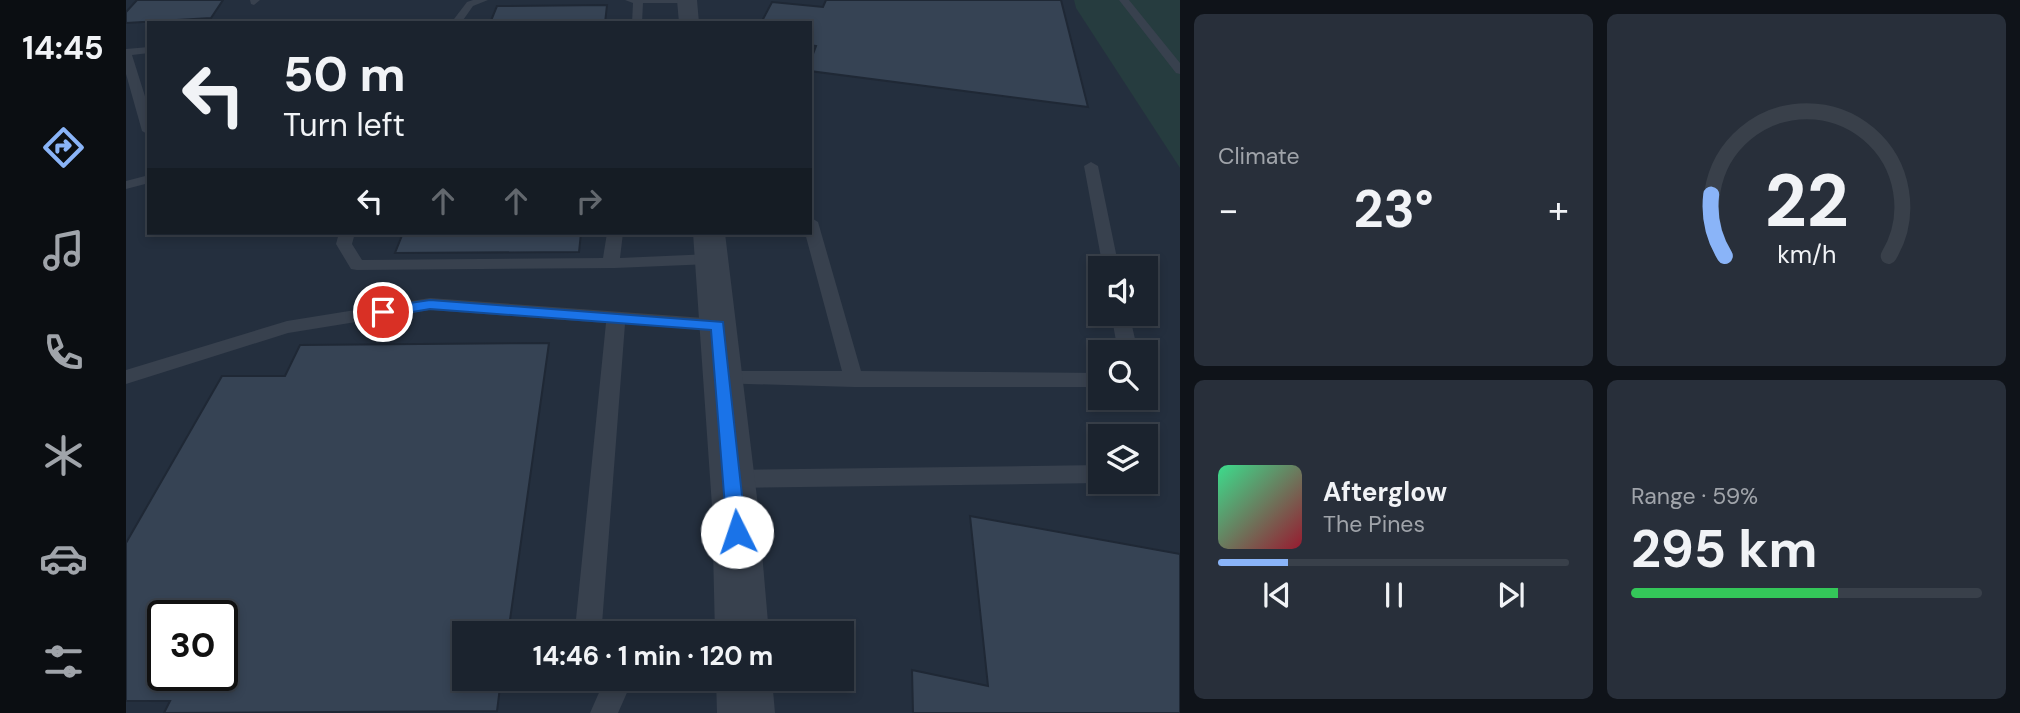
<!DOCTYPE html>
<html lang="en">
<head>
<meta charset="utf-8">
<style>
	body { margin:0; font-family:"DM Sans",sans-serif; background:#282f3a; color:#f1f3f6; height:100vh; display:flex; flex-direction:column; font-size:26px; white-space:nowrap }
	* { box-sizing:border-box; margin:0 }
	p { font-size:23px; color:#a0a4aa }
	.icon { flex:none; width:38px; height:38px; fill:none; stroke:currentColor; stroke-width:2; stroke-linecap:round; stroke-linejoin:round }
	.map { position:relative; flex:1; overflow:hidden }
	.side { display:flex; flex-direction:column; gap:14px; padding:14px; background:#0f1319; width:840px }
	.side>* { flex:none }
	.guide { position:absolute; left:21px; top:21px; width:665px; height:214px; border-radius:0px; box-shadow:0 4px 10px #0003,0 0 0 2px #39404a; background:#1b232e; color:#f1f3f6; overflow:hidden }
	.tools { position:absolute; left:962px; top:256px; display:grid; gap:14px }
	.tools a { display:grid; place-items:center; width:70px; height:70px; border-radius:0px; background:#1b232e; box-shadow:0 4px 10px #0003,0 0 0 2px #39404a; font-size:35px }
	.speed { position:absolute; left:21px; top:600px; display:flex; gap:14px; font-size:35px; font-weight:700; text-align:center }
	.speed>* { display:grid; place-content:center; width:91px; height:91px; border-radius:50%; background:#1b232e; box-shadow:0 4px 10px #0003,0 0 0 2px #39404a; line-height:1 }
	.speed .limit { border:4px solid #111; border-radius:10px; background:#fff; color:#111 }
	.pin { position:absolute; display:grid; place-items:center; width:60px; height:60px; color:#fff; margin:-30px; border:4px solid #fff; border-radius:50%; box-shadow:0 2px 7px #0007 }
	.me { position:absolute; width:77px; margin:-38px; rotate:356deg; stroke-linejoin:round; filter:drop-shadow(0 0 5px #0008) }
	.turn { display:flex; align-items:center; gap:24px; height:147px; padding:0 21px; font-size:32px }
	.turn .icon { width:91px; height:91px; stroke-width:2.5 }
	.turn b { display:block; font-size:49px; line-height:60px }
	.lanes { display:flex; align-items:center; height:66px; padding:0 21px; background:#0003; justify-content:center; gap:35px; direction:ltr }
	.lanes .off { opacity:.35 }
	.big { font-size:52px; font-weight:700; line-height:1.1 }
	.side .widget { flex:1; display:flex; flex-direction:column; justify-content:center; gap:10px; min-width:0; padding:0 24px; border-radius:10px; background:#282f3a }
	.side .dial { align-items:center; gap:0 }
	.dial svg { height:182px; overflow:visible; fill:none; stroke:#39404a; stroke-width:7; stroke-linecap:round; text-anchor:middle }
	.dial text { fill:#f1f3f6; stroke:none }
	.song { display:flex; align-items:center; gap:21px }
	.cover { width:84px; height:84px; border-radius:10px; background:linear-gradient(135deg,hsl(150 70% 55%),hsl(350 70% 35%)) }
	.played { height:7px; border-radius:4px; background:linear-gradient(90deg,#8ab4f8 20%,#39404a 20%) }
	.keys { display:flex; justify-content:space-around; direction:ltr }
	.heat { display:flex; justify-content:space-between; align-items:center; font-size:38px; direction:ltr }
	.charge { height:10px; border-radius:5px; background:linear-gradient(90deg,#34c759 59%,#39404a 0) }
	.side .tiles { flex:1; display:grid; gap:14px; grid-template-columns:repeat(2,1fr) }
	.trip { position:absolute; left:326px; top:621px; width:402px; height:70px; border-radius:0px; background:#1b232e; box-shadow:0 4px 10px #0003,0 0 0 2px #39404a; font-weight:700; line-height:70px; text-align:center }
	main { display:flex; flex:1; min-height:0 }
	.dock { display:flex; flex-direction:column; width:126px; justify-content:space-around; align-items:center; background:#0b0e12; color:#a0a4aa }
	.dock .icon { width:49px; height:49px }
	.dock .selected { color:#8ab4f8 }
	.dock b { font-size:32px; color:#f1f3f6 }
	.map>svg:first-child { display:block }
</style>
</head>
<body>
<main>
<nav class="dock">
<b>14:45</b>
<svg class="icon selected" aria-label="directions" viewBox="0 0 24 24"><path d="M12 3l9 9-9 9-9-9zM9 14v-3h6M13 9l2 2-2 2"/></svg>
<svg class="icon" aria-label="music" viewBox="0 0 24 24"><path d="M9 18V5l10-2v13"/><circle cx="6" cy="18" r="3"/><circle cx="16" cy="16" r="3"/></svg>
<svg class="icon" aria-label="phone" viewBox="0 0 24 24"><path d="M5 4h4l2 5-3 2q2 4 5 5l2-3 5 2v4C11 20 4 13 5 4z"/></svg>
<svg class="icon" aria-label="climate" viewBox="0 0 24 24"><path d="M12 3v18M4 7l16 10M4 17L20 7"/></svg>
<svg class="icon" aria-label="car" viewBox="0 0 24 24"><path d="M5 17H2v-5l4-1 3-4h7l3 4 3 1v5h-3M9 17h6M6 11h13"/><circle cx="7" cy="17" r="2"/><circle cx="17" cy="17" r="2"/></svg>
<svg class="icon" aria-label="filters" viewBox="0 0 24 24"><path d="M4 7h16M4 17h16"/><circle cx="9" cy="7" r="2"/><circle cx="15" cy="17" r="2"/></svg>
</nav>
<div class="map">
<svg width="1054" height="713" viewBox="0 0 1054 713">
	<rect width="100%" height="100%" fill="#242f3e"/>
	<path fill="#263c3f" d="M948,0h106v168l-104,-160z"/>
	<path fill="#364354" stroke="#1f2835" stroke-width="2" fill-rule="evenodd" d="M11,0h86l-12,18 -85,5v-11z
		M700,0h235l27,107 -278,-36v-9l6,-16 -6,-1v-22h-49l11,-21 51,5z
		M481,5l-2,18h-115l7,-17z
		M277,233h178l-2,19 -184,1z
		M423,343l-41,291h-44v45h37l-4,32 -333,2 6,-12h-44v-158l96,-167h63l15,-31zM37,616h59v60h-59z
		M844,516l210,38v159h-267l-1,-43 76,16z"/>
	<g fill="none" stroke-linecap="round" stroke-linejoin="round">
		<path fill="#38414e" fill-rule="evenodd" d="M124,0h10l-6,5 -3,-1z
			M347,0h15l-15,6 -12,17h-10l16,-21z
			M499,0h67l-5,3h-44l-1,20h-10l1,-20z
			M993,0h10l51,63v11l-4,-1z
			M23,47v6l-17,2 17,54v26l-7,-4 -16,-57v-25z
			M965,162l7,4 21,102h-16l-19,-102z
			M23,175v8l-23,6v-8z
			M684,217l8,5 43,149 240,2v14h-247l-138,-4 -3,-5 3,-5 7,-2h119l-37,-138h5z
			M213,233h16l-3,11 10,16 241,-2 4,-25h16l-3,25 91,-4 8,5 -8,5 -96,4 -258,2 -6,-1 -15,-25z
			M304,298l288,21 7,2 2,4 -2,4 -7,2 -93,-7 -23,300 4,10h-29l-2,-5 31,-306 -176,-13 -142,23 -162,51v-14l161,-49z
			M985,313h18l9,39h-20z
			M975,465v16h6l-6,2 -368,5 -8,-2 -3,-7 3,-7 8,-2z
			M479,679h28l-15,34h-28z"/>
		<path fill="#38414e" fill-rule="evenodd" d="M551,0h20l2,23h-20z
			M567,233h32l33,273 11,128h-54l-3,-128z
			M590,679h56l3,34h-58z"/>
	</g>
	<path fill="#1a73e8" stroke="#114b97" stroke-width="2" d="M304,300l293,22 23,210 -2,6 -7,2 -7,-2 -3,-6 -16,-202 -281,-21 -47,8 -8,-5 8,-5z"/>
</svg>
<div class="tools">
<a><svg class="icon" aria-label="sound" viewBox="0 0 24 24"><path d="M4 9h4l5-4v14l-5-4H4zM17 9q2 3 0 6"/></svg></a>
<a><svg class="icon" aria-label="search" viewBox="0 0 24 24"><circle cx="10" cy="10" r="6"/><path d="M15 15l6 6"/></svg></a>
<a><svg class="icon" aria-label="layers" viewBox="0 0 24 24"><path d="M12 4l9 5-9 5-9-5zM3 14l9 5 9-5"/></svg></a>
</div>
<div class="speed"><div class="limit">30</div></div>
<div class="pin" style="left:257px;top:312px;background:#d93025"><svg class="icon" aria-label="arrive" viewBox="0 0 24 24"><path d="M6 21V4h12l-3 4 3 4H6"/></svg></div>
<svg class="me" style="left:611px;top:532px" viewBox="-20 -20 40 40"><circle r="19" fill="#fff"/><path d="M0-13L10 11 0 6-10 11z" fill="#1a73e8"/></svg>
<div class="trip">14:46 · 1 min · 120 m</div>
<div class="guide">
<div class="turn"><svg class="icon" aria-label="left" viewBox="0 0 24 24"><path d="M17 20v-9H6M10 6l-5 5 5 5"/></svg><div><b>50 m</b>Turn left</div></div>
<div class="lanes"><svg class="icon" aria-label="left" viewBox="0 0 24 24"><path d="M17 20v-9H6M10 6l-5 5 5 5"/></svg><svg class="icon off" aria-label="ahead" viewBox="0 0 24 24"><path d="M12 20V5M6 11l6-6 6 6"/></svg><svg class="icon off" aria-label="ahead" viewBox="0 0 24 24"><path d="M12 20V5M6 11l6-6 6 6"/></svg><svg class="icon off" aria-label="right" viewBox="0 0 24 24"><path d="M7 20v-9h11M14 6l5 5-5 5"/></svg></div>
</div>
</div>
<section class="side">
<div class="tiles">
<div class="widget"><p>Climate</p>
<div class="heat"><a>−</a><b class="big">23°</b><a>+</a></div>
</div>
<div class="widget dial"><svg viewBox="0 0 100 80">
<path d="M14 69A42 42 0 1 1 86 69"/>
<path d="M14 69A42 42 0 0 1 8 42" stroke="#8ab4f8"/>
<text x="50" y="56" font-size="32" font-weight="700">22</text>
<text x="50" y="72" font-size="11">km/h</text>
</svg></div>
<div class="widget">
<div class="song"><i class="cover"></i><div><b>Afterglow</b><p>The Pines</p></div></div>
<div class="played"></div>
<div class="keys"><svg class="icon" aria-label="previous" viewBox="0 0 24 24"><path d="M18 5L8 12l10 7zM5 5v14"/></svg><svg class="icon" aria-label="pause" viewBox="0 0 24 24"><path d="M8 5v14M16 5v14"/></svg><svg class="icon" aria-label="next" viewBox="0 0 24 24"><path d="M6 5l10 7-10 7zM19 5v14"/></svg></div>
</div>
<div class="widget"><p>Range · 59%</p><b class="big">295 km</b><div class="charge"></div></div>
</div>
</section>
</main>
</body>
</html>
